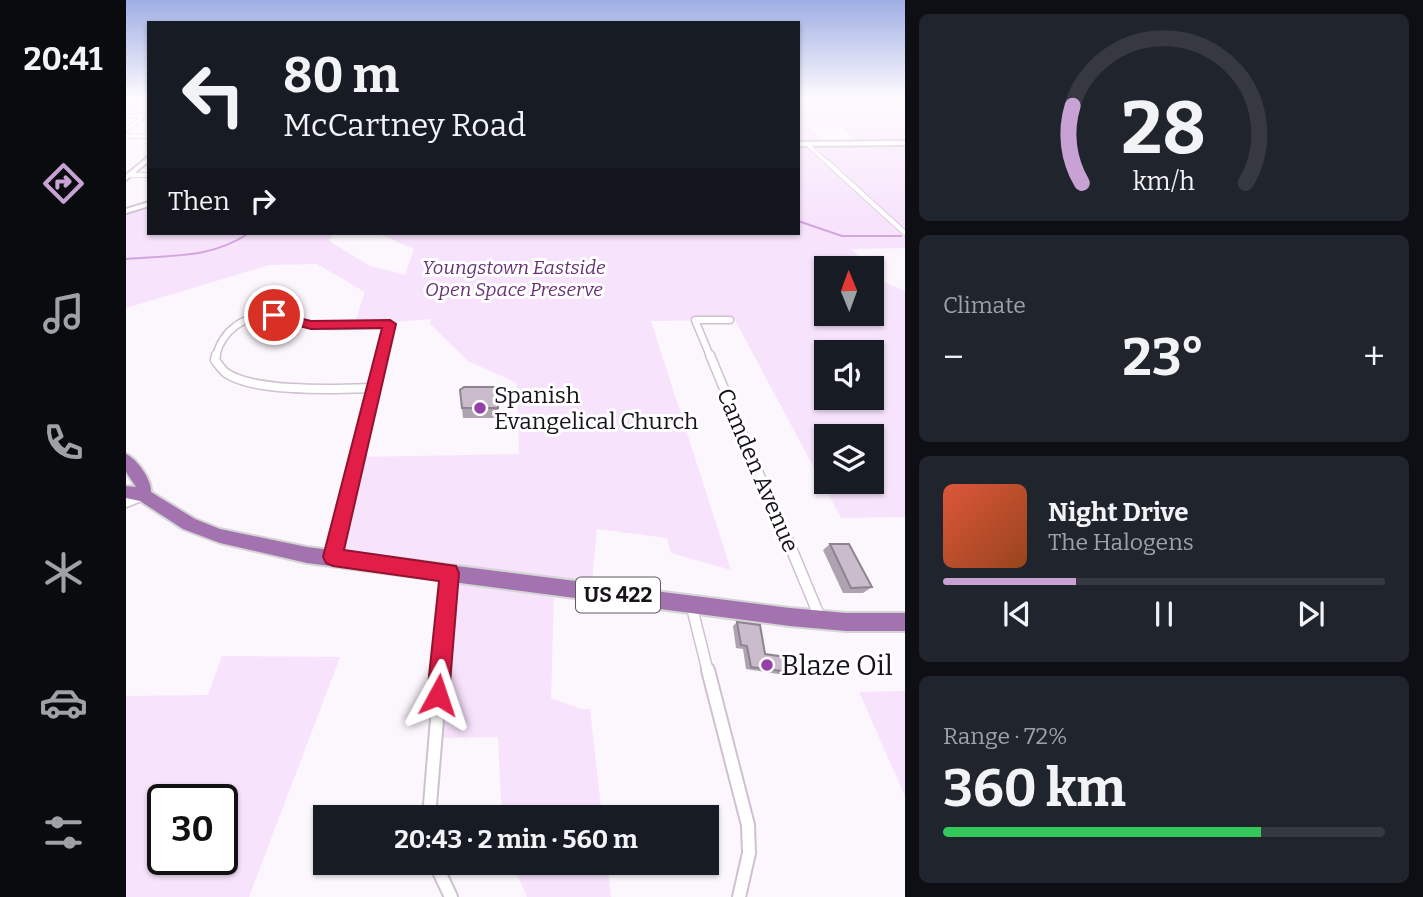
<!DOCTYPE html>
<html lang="en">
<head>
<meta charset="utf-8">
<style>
	body { margin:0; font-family:Bitter,serif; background:#20242c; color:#f1f3f6; height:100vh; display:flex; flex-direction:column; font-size:26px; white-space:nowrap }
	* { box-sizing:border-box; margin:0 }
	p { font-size:23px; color:#9ea1a6 }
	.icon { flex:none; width:38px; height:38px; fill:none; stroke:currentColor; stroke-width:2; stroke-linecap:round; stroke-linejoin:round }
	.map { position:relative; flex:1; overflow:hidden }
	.sheet { display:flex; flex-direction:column; gap:14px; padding:14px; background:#0d0f14; width:518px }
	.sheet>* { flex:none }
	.guide { position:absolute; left:21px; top:21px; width:653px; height:214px; border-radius:0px; box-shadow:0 2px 5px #0004; background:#171b24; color:#f1f3f6; overflow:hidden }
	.needle { width:46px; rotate:359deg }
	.buttons { position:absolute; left:688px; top:256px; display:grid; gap:14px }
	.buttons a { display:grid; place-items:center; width:70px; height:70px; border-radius:0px; background:#171b24; box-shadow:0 2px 5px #0004; font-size:35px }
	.speed { position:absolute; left:21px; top:784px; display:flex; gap:14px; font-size:35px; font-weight:700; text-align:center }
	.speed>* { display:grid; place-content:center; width:91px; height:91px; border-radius:50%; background:#171b24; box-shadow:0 2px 5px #0004; line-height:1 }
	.speed .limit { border:4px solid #111; border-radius:10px; background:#fff; color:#111 }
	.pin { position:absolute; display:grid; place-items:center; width:60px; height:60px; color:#fff; margin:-30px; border:4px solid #fff; border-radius:50%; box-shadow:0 2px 7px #0007 }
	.me { position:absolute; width:77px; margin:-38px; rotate:5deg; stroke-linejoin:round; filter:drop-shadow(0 0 5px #0008) }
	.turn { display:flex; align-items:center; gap:24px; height:147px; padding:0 21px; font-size:32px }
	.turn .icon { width:91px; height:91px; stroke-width:2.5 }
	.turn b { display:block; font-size:49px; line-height:60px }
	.then { display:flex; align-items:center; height:66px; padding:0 21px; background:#0003; gap:14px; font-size:26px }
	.big { font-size:52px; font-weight:700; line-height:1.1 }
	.sheet .tile { flex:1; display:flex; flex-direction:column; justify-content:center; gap:10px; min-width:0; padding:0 24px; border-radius:10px; background:#20242c }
	.sheet .dial { align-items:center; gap:0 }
	.dial svg { height:182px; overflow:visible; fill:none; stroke:#363941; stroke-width:7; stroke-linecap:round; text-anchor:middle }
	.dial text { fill:#f1f3f6; stroke:none }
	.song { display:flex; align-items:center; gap:21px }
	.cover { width:84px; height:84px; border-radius:10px; background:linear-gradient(135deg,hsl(10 70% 55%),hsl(20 70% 35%)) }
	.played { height:7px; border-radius:4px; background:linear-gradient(90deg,#c8a2d4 30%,#363941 30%) }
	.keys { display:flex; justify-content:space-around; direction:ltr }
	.heat { display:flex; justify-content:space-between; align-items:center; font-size:38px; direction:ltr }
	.charge { height:10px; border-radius:5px; background:linear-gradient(90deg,#34c759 72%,#363941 0) }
	.trip { position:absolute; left:187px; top:805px; width:406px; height:70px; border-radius:0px; background:#171b24; box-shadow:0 2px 5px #0004; font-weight:700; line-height:70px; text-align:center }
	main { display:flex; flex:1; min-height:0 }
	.menu { display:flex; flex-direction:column; width:126px; justify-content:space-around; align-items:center; background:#090b0e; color:#9ea1a6 }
	.menu .icon { width:49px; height:49px }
	.menu .active { color:#c8a2d4 }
	.menu b { font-size:32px; color:#f1f3f6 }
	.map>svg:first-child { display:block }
</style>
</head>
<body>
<main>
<nav class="menu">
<b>20:41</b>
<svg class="icon active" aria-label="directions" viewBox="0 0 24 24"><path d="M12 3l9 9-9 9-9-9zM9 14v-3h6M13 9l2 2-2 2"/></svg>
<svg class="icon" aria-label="music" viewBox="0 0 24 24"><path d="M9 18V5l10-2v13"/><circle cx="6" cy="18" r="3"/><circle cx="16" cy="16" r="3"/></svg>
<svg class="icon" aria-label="phone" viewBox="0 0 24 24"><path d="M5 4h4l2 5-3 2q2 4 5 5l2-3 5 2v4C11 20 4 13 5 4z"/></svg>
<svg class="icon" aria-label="climate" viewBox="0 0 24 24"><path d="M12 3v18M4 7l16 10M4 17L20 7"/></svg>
<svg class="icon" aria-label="car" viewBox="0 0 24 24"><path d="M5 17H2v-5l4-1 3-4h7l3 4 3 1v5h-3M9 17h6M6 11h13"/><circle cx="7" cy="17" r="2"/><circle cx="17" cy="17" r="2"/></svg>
<svg class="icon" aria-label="filters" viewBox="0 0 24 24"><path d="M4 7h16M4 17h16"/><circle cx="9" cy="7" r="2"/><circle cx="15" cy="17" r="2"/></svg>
</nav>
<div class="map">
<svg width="779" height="897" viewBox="0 0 779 897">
	<rect width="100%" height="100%" fill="#fcf6fd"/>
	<path fill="#f7e3fc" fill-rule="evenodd" d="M672,97h107v151l-53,1 16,19h-42v45h46v-41l7,8 26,11v226l-64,1 -106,-198 -84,1 80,249 -60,-17 -4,-15 -70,-9 -6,62 -37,-4 -3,111 30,11h9l12,108h-100l-4,-80 -63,1 14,-165 -116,-16 25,-100 161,-3 -2,-71 -49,-22 -38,-37 1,-5 -77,6 11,-33 -48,-28 -48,1 -143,43v-97l23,-7v29h184l-4,8 41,25 35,9 9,-26 -37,-16h421zM714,127l21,16 -32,1 -19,-16zM700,352h46v45h-46zM700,436h46v45h-46z
		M96,656l118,1 -91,240h-123v-201l82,-1zM37,800h59v59h-59z
		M779,691v105l-46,-104z
		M386,863h95l4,34h-84z"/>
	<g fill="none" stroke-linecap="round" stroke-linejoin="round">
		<path stroke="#d2a6de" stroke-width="2" d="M672,221l44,15h59
			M0,259c44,-4 85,0 123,-26"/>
		<defs>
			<path id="street-far5" d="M0,116h18
				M0,130l23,-17
				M0,136h23
				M681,144l22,20"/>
			<path id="street-far4" d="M701,162l78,71
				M3,175h20"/>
			<path id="street-far3" d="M90,356c6,-25 28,-42 56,-40 14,1 27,8 42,9 25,2 51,0 76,-1l-8,32
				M584,356l-15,-36h35"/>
			<path id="street-far2" d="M90,355l-1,5c3,4 7,10 11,13 29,20 112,16 148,15
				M584,355l58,140
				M222,495l34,-140"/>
			<path id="street-far1" d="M642,493l53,127
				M0,502l17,-7
				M207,557l16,-64
				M565,604l17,68
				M315,672l8,-99"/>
			<path id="street" d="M582,670l40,155 1,28 -10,44
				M303,817l12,-147
				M309,863l16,34"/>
			<path id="secondary" d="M779,141v4l-107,1v-4z
				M23,156v5l-23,19v-5z
				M23,202v4l-23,7v-4z"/>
			<path id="highway" d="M0,454c11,5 26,26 25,38l44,27 25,10 87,18 483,61 56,5h59v18h-59l-56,-5 -483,-63 -87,-20 -37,-14 -43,-28 -14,-3v-12l10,1 -10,-15z"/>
		</defs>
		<use href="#street-far5" stroke="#cfc0d2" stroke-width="5"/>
		<use href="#street-far4" stroke="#cfc0d2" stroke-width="6"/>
		<use href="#street-far3" stroke="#cfc0d2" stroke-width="9"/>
		<use href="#street-far2" stroke="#cfc0d2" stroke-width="11"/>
		<use href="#street-far1" stroke="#cfc0d2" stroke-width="13"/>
		<use href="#street" stroke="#cfc0d2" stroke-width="16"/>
		<use href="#secondary" stroke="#cfc0d2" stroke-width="4"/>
		<use href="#highway" stroke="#d5d5d6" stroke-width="4"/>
		<use href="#street-far5" stroke="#fff" stroke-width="3.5"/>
		<use href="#street-far4" stroke="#fff" stroke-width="4.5"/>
		<use href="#street-far3" stroke="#fff" stroke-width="6"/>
		<use href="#street-far2" stroke="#fff" stroke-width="8"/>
		<use href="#street-far1" stroke="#fff" stroke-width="10"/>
		<use href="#street" stroke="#fff" stroke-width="12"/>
		<use href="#secondary" fill="#fff" fill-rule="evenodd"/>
		<use href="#highway" fill="#a373b0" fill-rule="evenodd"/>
	</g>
	<path fill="#aea2b0" d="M372,387v31h-35l-3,-28z
		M704,544l42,43 -9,6h-20l-20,-43z
		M611,622l28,32 32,19 -6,3 -45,-7 -3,-20 -7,-1 -3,-22z"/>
	<path fill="#cabccd" stroke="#8d8490" stroke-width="2" d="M338,387h34v21h-36l-2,-18z
		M704,544h19l23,43 -21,1z
		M611,622l23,3 5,29 28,4 4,15 -46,-6 -4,-21 -6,-1z"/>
	<linearGradient id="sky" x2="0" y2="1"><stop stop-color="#9faee4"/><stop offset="0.44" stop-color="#fefbfe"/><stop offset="1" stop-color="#fefbfe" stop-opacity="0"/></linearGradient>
	<rect width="779" height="222" fill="url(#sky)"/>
	<path fill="#e11d48" stroke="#92132f" stroke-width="2" d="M148,312l37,9 79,-1 6,4 -52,226 112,16 3,7 -10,122 -3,8 -8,3 -8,-3 -3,-8 12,-114 -106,-15 -7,-3 -3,-6 59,-229 -71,1 -42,-11 -1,-3z"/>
	<g fill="#953fab" stroke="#fff" stroke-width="2.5">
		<circle cx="354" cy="408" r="7"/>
		<circle cx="641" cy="665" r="7"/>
	</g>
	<g text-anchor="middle" stroke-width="6" stroke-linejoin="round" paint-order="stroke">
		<g font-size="19" font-style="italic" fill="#673275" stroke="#fff">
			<text x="388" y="274">Youngstown Eastside<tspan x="388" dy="22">Open Space Preserve</tspan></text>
		</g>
		<rect fill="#fff" stroke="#5d5a5f" stroke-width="2" x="450" y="577.5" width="84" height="35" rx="5"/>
		<g font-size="21" font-weight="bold" fill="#18131a">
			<text x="492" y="602">US 422</text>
		</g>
		<g font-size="23" fill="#18131a" stroke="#fff" text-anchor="start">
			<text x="368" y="403">Spanish<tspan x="368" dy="26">Evangelical Church</tspan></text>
		</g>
		<g font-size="23" fill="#18131a" stroke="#fff">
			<text transform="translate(632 470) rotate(67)" y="8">Camden Avenue</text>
		</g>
		<g font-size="28" fill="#18131a" stroke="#fff" text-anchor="start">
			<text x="655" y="675">Blaze Oil</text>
		</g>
	</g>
</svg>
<div class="buttons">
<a><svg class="needle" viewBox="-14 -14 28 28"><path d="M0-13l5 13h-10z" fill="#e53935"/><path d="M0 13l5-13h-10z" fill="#9ea1a6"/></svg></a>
<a><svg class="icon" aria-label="sound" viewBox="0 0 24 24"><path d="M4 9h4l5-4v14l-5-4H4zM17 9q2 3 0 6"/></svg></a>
<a><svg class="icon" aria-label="layers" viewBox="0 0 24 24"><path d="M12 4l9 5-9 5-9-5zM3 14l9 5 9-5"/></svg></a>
</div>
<div class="speed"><div class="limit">30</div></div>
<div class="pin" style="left:148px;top:315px;background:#d93025"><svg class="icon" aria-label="arrive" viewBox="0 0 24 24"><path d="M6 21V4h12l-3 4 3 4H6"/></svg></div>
<svg class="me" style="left:312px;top:695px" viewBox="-20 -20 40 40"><path d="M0-17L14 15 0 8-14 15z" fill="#e11d48" stroke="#fff" stroke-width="4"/></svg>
<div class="trip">20:43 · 2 min · 560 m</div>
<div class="guide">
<div class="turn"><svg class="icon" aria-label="left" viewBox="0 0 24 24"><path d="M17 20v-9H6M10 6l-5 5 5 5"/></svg><div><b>80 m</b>McCartney Road</div></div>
<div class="then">Then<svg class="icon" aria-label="right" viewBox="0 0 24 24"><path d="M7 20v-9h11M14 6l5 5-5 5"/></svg></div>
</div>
</div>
<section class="sheet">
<div class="tile dial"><svg viewBox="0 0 100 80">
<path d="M14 69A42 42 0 1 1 86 69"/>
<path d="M14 69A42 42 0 0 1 10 35" stroke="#c8a2d4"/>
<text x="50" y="56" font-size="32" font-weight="700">28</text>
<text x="50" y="72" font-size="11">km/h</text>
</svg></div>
<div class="tile"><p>Climate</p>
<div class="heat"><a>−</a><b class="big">23°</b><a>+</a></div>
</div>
<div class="tile">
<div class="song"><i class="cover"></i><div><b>Night Drive</b><p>The Halogens</p></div></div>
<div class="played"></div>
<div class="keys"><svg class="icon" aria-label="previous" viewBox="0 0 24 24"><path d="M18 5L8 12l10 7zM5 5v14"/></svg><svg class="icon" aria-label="pause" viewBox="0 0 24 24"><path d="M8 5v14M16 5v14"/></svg><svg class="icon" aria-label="next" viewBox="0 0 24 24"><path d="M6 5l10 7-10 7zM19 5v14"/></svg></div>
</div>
<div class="tile"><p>Range · 72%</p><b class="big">360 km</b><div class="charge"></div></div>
</section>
</main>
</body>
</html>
